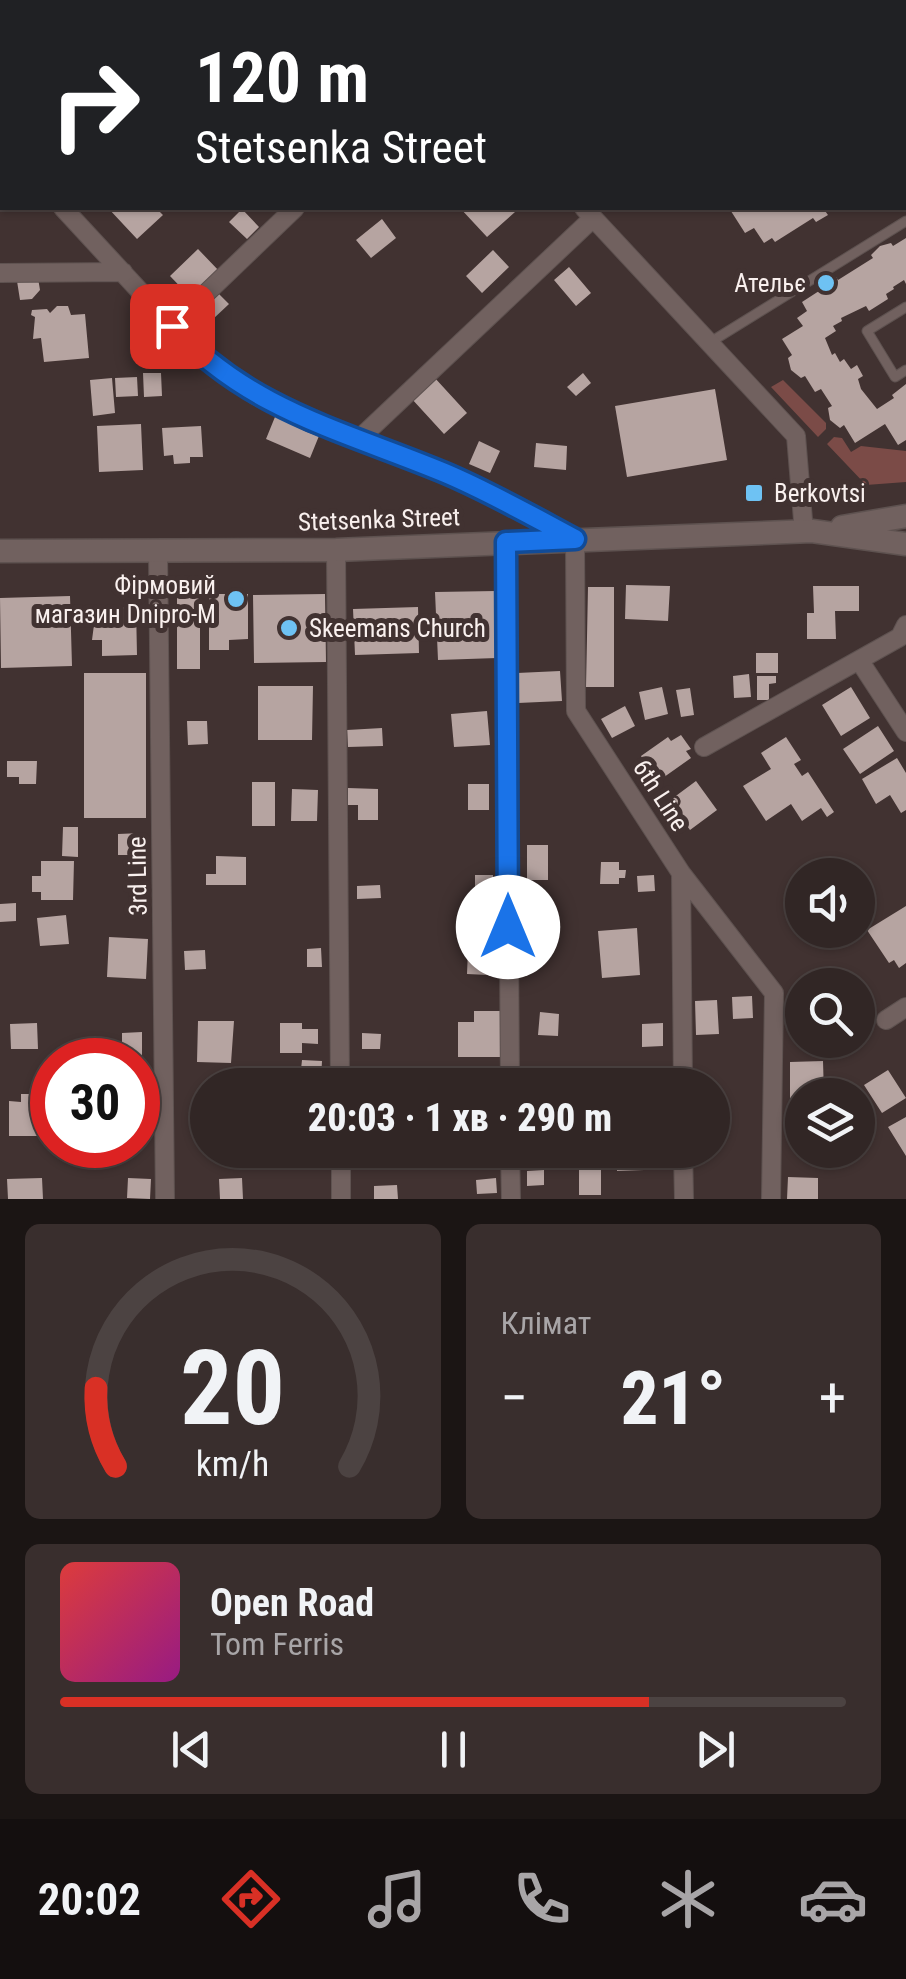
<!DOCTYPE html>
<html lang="uk">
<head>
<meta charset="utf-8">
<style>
	body { margin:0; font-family:"Roboto Condensed",sans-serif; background:#392e2d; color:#f1f3f6; height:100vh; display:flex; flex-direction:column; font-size:38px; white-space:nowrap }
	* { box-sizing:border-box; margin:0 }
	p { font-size:32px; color:#a8a5a7 }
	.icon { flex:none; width:55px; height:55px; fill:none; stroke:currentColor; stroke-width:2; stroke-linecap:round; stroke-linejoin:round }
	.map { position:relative; height:1199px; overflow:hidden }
	.details { display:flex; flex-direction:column; gap:25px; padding:25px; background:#1b1514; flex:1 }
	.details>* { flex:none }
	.guide { position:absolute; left:0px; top:0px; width:908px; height:210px; box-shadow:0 2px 8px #0004,0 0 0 2px #4c4342; background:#202124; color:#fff; overflow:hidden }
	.fabs { position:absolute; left:785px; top:858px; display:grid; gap:20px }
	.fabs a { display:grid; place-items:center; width:90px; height:90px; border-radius:50%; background:#312625; box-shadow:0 2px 8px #0004,0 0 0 2px #4c4342; font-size:50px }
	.speed { position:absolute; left:30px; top:1038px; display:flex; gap:20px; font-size:50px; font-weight:700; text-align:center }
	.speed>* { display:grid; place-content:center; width:130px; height:130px; border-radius:50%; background:#312625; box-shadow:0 2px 8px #0004,0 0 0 2px #4c4342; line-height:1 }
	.speed .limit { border:15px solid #d22; background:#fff; color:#111 }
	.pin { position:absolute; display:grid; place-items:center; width:85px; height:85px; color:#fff; margin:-42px; border-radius:20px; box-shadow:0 5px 15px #0006 }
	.me { position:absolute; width:110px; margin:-55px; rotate:0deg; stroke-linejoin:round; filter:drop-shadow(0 0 8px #0008) }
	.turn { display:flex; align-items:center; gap:35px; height:210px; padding:0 30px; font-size:45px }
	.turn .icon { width:130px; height:130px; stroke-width:2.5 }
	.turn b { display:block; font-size:70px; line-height:85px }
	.big { font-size:75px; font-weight:800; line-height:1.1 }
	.details .tile { flex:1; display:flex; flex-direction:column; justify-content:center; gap:15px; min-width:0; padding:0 35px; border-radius:15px; background:#392e2d }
	.details .dial { align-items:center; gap:0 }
	.dial svg { height:260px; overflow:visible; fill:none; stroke:#4c4342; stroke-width:7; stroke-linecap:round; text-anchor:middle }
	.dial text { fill:#f1f3f6; stroke:none }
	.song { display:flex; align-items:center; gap:30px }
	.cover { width:120px; height:120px; border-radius:15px; background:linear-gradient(135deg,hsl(0 70% 55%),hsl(310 70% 35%)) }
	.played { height:10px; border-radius:5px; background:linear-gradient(90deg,#d93025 75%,#4c4342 75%) }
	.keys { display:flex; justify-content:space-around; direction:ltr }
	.heat { display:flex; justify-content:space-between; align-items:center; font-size:55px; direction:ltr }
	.details .tiles { flex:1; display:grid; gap:25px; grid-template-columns:1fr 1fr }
	.tile:last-child { grid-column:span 2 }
	.trip { position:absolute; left:190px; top:1068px; width:540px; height:100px; border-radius:50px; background:#312625; box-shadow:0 2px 8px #0004,0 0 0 2px #4c4342; font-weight:800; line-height:100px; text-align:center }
	.menu { display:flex; height:160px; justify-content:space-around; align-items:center; background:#140f0f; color:#a8a5a7 }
	.menu .icon { width:70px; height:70px }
	.menu .on { color:#d93025 }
	.menu b { font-size:45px; color:#f1f3f6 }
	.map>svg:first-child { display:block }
</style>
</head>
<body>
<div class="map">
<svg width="906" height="1199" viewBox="0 0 906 1199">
	<rect width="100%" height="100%" fill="#413231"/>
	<path fill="#7b4b47" d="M783,380l43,43v6l-8,8 -47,-50z
		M834,437l8,1 9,14 10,-6 45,5v31l-40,3 -39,-41z"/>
	<path fill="#b6a4a1" d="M108,208h48l7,7 -26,24z
		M460,208h51l4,4 -28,25z
		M729,208h94l5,7 -12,7 -3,-4 -38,24 -3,-4 -8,5 -10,-15 -9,5z
		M242,209l17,18 -12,12 -18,-17z
		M382,219l14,19 -25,20 -15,-18z
		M906,238v46l-2,-4 -11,7 1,2 -8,5 2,5 -19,12 -3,-5 -25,12 1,3 -9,5 3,5 -11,7 7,17 3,-2 5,9 4,-3 7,10 6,-4 6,11 -5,3 3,10 16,20 17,-11 -2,-3 14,-11v56l-8,5 -13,-21 -30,19 -11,-18 -4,3 -10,-8 -2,-12 4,-2 -11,-17 -6,3 -10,-16 -4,2 -10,-8 -3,-12 4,-3 -10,-16 21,-13 -6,-8 10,-7 -5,-9 17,-11 -2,-3 7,-8 12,-3 2,3 35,-22 -2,-3 9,-9 11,-3 2,3z
		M198,249l22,23 -28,27 -22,-23z
		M493,250l16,17 -27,26 -16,-17z
		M569,267l22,26 -15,13 -22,-26z
		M38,278l2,12 -8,9 -12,1 -3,-19z
		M215,290l14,14 -17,16 -13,-14z
		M57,306h11l3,9 14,-1 4,44 -45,4 -3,-24 -8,1 2,-22 -4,-2 1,-5 15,-1 3,4z
		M188,345v24h-27l-1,-23z
		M143,373h18l1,23 -18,1z
		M583,373l8,10 -15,13 -9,-9z
		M137,377l1,19 -22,1 -1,-19z
		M434,377l33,36 -23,21 -33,-36z
		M112,378l3,35 -22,3 -3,-36z
		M715,389l12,71 -100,17 -12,-71z
		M277,412l44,19 -11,27 -44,-19z
		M141,424l2,46 -44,2 -2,-46z
		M201,426l2,31h-13v6l-16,1 -1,-9 -9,1 -2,-28z
		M479,441l21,10 -10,22 -21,-9z
		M536,443l31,3 -1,24 -32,-3z
		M626,585l44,1 -2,35 -43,-2z
		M813,586h46v25h-24l1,28h-29v-26h7z
		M588,587h26v100h-28z
		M496,591l1,67 -59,2 -3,-68z
		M177,593h23v76h-23z
		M209,594h39v45l-19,1v10h-20z
		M325,594l1,68 -72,1 -1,-68z
		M70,596l2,70 -71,2 -1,-70z
		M136,607l1,48 -35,1v-16h-10l3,-23 7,-9z
		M418,607l1,46 -64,2 -2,-46z
		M756,653h22v20h-22z
		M560,671l2,30 -44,2 -1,-30z
		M84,673h62v145h-62z
		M749,674l2,23 -17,1 -1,-22z
		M757,676h19v7l-7,1v16h-12z
		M258,686h55l-1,54h-54z
		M662,687l6,27 -23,6 -6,-28z
		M851,687l19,31 -29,18 -19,-31z
		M690,688l4,27 -13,2 -5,-27z
		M625,706l10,20 -23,12 -11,-19z
		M487,711l3,34 -36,2 -3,-33z
		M187,721h20l1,23 -20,1z
		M878,726l16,25 -34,23 -17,-25z
		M382,728l1,18 -35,1 -1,-17z
		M681,735l10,14 -5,2 5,7 -41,29 -5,-8 -5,2 -9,-13 12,-8 -2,-4 27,-19 3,4z
		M786,737l15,23 -7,4 8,12 6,-4 26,40 -7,5 -6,-9 -19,13 -11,-17 -25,17 -23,-35 28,-17 -10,-16z
		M897,758l9,15v37l-5,3 -11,-18 -14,9 -14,-25z
		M7,761h30l-1,23h-17v-7h-12z
		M696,781l21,29 -27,20 -21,-29z
		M252,782h23v44h-23z
		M468,784h21v26h-21z
		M348,788l30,1v31h-20v-15h-10z
		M292,789l26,1 -1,31h-26z
		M63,827h15v30l-16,-1z
		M142,833l1,22h-25v-21z
		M527,845h21v35h-21z
		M216,856l30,1v28h-40v-11h10z
		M41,861h33l-1,39h-32v-8h-9v-16h9z
		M601,862h18v8h7l-1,8h-6v6h-19z
		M475,875h18v19h-18z
		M654,875l1,16 -17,1 -1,-16z
		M380,885l1,13 -24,1v-13z
		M16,903v18l-16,1v-18z
		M906,906v57l-7,5 -5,-8 -5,3 -22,-33z
		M66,915l3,29 -29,2 -3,-28z
		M637,928l3,47 -38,3 -4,-47z
		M109,937l39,2 -2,40 -39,-2z
		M526,939h20v20l-21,-1z
		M321,948l1,19h-15v-18z
		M205,950l1,19 -21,1 -1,-19z
		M468,950l21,1 -1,24 -21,-1z
		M752,996l1,22 -20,1 -1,-22z
		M717,1000l2,34 -23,1 -1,-34z
		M474,1011h28v46h-44v-35h16z
		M540,1012l19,2 -1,22 -20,-1z
		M198,1021h36l-3,42 -34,-1z
		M37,1023l1,26h-27l-1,-25z
		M280,1023h22v6h16v15l-16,-1v10h-22z
		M663,1023v23l-21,1v-23z
		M142,1032v23h-20v-22z
		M362,1033l19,1 -1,15h-18z
		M302,1060l20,1 -1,19 -21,-1z
		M823,1061l1,34h-22v11h-12v-44z
		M888,1070l18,28 -24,15 -18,-28z
		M21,1094h16v8h10v34h-38v-35l12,1z
		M802,1116v21h-11l-1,-20z
		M906,1117v39l-18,-29z
		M617,1150h42v11h-15v9l-27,1z
		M601,1166v29h-22v-28z
		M544,1170v15l-17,1v-15z
		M788,1177l30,1v21h-31z
		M42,1178l1,21h-35l-1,-20z
		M128,1178l23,1 -1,20 -23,-1z
		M242,1178l1,21h-23l-1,-20z
		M496,1178l1,15 -20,1 -1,-14z
		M397,1185l1,14h-24v-13z"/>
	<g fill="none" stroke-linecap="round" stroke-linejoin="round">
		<defs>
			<path id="service" d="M806,0l1,2
				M604,2l4,-2
				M905,98h1
				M905,172l1,2
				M906,307l-39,24 28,46 11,-7
				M709,343l197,-122"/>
			<path id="minor" d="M389,0l3,2
				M218,2l3,-2
				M0,140l2,3
				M63,208l134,145 58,42 56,28 135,51 129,65 1,172 105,162 93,120 -3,206
				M584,208l212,228 8,96
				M0,273l123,-1
				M172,326l123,-118
				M358,440l235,-222
				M506,541l4,544
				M336,550l4,535
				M158,552l7,647
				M906,625l-6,12 -41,23 47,72
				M704,747l155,-87
				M681,873l2,212
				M886,1020l20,-13
				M341,1150v49
				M510,1150l1,49
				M683,1150l1,49"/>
			<path id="secondary" d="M842,527l64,-11
				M0,551l336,-1 476,-19 94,13"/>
		</defs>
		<use href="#service" stroke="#5e5250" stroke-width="11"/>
		<use href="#minor" stroke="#5e5250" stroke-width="20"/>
		<use href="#secondary" stroke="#5e5250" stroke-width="25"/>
		<use href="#service" stroke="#71615f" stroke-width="9"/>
		<use href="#minor" stroke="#71615f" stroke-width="18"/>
		<use href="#secondary" stroke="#71615f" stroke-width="22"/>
	</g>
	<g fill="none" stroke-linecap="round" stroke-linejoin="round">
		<defs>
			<path id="route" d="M172,326c77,84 172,105 273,147 45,19 87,43 130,66l-69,3 2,385"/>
		</defs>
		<use href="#route" stroke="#114b97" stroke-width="25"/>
		<use href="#route" stroke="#1a73e8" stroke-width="18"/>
	</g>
	<g fill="#6ec2f3" stroke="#413231" stroke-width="4">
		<circle cx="826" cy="283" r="10"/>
		<rect x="744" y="483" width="20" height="20" rx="5"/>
		<circle cx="236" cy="599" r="10"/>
		<circle cx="289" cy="628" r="10"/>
	</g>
	<g text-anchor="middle" stroke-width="10" stroke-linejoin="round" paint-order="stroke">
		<g font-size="25" fill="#f9f0ee" stroke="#413231" text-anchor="end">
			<text x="806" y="292">Ательє</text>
			<text x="774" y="502" text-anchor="start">Berkovtsi</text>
			<text x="216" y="594">Фірмовий<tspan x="216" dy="29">магазин Dnipro-M</tspan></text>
			<text x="309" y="637" text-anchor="start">Skeemans Church</text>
		</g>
		<g font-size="25" fill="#f9f0ee" stroke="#413231">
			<text transform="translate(379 519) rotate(-2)" y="9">Stetsenka Street</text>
			<text transform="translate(661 795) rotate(57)" y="9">6th Line</text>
			<text transform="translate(137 876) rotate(-91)" y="9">3rd Line</text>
		</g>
	</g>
</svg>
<div class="fabs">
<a><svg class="icon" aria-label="sound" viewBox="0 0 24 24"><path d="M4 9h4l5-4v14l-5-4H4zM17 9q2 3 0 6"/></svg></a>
<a><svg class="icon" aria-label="search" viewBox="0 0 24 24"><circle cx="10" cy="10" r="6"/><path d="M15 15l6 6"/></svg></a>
<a><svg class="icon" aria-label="layers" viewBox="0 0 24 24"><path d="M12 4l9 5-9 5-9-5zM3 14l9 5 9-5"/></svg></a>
</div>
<div class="speed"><div class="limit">30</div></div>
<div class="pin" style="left:172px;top:326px;background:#d93025"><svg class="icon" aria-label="arrive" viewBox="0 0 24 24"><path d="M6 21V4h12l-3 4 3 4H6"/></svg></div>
<svg class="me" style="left:508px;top:927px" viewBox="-20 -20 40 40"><circle r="19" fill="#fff"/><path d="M0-13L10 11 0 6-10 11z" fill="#1a73e8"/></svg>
<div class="trip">20:03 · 1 хв · 290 m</div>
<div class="guide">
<div class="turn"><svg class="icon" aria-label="right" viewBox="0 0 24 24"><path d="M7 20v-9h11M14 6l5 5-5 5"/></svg><div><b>120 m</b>Stetsenka Street</div></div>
</div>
</div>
<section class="details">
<div class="tiles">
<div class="tile dial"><svg viewBox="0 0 100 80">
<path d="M14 69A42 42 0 1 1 86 69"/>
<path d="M14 69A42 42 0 0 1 8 45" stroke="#d93025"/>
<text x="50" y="56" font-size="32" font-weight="700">20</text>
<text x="50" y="72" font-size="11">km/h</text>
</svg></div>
<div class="tile"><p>Клімат</p>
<div class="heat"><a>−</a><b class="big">21°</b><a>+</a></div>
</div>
<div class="tile">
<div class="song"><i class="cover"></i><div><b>Open Road</b><p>Tom Ferris</p></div></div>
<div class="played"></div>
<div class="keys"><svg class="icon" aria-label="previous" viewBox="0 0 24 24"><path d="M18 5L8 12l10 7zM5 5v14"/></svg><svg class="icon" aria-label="pause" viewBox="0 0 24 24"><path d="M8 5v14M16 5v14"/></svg><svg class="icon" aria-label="next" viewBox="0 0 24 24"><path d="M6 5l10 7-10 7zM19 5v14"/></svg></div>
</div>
</div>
</section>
<nav class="menu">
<b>20:02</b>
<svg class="icon on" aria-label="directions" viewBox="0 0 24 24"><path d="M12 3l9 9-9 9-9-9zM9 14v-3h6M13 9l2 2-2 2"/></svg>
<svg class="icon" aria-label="music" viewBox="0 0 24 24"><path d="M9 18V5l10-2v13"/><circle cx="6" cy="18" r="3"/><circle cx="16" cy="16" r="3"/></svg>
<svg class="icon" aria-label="phone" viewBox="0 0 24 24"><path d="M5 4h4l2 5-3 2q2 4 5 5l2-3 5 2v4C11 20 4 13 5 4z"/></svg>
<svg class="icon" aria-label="climate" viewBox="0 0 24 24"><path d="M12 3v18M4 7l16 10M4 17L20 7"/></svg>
<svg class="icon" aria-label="car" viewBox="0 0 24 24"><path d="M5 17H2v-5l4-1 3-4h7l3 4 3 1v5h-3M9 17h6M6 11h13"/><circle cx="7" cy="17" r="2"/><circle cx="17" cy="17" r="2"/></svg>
</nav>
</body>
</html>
